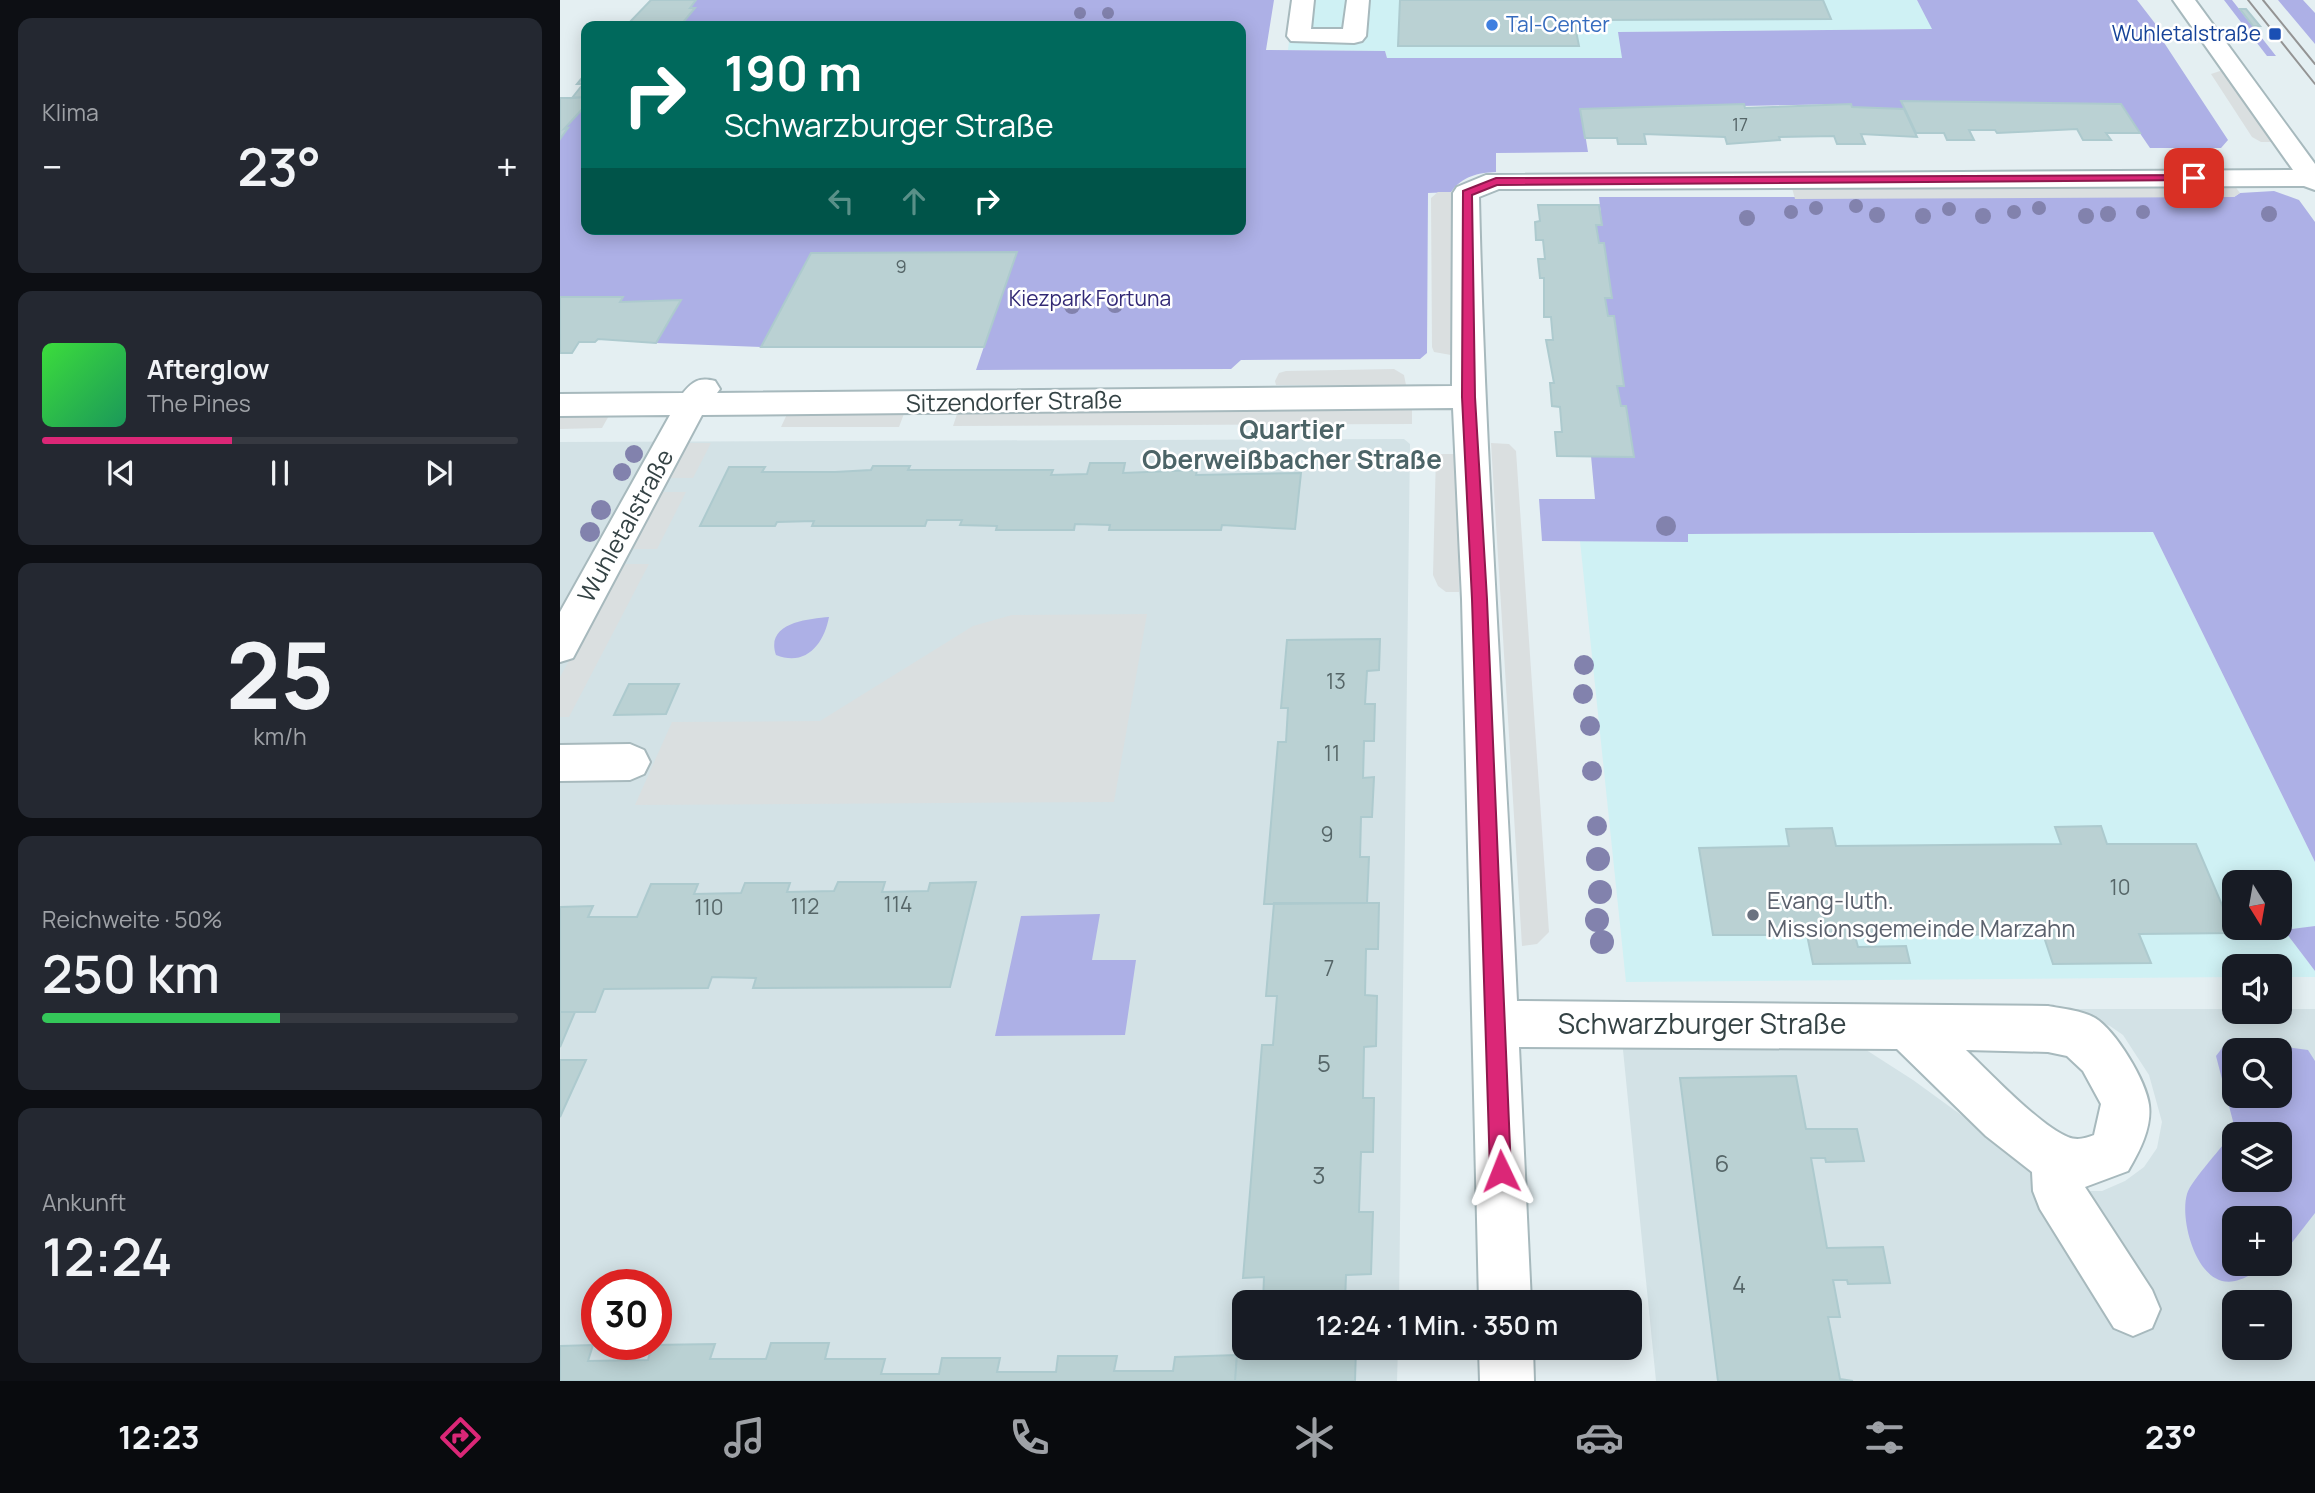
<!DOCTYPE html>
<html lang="de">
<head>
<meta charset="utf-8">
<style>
	body { margin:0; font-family:Manrope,sans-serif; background:#242831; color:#f1f3f6; height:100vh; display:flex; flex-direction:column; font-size:26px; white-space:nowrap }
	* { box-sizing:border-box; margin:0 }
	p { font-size:23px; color:#9ea1a6 }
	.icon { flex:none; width:38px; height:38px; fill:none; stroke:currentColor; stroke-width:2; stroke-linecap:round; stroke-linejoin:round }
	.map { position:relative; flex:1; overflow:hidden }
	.details { display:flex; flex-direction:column; gap:18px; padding:18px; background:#0d0f14; width:560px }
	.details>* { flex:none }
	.banner { position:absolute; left:21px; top:21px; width:665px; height:214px; border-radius:14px; box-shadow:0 4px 18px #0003; background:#00695c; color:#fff; overflow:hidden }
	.needle { width:46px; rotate:169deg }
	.tools { position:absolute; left:1662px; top:870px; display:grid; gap:14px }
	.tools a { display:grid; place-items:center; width:70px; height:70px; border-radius:14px; background:#171b24; box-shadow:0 4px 18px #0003; font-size:35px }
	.speed { position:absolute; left:21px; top:1269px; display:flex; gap:14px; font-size:35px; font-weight:700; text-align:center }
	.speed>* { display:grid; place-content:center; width:91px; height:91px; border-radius:50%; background:#171b24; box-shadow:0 4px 18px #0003; line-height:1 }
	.speed .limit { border:10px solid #d22; background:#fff; color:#111 }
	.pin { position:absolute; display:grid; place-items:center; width:60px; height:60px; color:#fff; margin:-30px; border-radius:14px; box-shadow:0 4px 10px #0006 }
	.me { position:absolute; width:77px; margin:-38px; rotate:358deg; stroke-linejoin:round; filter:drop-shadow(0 0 5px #0008) }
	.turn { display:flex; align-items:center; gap:24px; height:147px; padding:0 28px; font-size:32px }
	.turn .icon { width:91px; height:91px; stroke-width:2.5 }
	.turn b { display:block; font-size:49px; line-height:60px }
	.lanes { display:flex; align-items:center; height:66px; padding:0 28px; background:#0003; justify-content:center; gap:35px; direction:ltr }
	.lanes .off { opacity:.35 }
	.big { font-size:52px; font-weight:600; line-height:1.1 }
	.details .tile { flex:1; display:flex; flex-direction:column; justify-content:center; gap:10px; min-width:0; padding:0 24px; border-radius:14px; background:#242831 }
	.details .dial { align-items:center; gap:0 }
	.dial b { font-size:91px; line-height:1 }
	.song { display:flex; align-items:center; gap:21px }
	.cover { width:84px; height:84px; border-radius:10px; background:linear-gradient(135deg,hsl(120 70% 55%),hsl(150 70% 35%)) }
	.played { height:7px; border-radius:4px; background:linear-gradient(90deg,#db2777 40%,#363941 40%) }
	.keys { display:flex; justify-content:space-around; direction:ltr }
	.heat { display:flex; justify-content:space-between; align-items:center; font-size:38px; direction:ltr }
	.charge { height:10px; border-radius:5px; background:linear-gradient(90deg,#34c759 50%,#363941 0) }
	.trip { position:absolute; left:672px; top:1290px; width:410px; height:70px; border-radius:14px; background:#171b24; box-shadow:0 4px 18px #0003; font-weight:600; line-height:70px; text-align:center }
	.tab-bar { display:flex; height:112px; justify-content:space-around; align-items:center; background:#090b0e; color:#9ea1a6 }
	.tab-bar .icon { width:49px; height:49px }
	.tab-bar .on { color:#db2777 }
	.tab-bar b { font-size:32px; color:#f1f3f6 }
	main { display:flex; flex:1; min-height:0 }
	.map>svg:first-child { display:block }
</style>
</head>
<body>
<main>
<section class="details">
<div class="tile"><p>Klima</p>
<div class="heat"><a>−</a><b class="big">23°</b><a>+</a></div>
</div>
<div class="tile">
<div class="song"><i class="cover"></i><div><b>Afterglow</b><p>The Pines</p></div></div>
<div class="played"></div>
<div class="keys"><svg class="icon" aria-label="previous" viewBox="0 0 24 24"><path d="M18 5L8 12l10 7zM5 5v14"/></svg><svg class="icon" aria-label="pause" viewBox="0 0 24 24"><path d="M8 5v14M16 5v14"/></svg><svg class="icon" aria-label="next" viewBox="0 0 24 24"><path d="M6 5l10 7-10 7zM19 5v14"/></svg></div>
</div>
<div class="tile dial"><b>25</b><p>km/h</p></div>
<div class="tile"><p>Reichweite · 50%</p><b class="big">250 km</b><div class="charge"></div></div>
<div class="tile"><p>Ankunft</p><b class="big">12:24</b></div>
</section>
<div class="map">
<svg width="1755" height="1381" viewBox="0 0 1755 1381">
	<rect width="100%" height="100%" fill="#e4eff2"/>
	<path fill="#d3e2e6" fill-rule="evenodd" d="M844,439l6,5 -11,858h-155v46h154l-1,33h-837v-939zM37,1284h59v60h-59z
		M1509,1009h246v372h-659l-34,-341 224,-3 67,43 84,61 81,50h24l23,-10 19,-14 13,-19 5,-26 -13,-47 -26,-40 -13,-9zM1675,1050h45v46h-45zM1675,1134h45v46h-45zM1675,1218h45v46h-45zM1675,1302h45v46h-45z"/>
	<path fill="#cff1f4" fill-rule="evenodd" d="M734,0h623l16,29 -314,3 4,26h-236l-2,-7 -97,-1z
		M1593,532l162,330v64l-30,5 30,40v6h-35v-11h-45v11l-609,5 -46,-441 108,1 -1,-8zM1675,882h45v46h-45z"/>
	<path fill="#adb0e6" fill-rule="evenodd" d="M136,0h578l-8,50 119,1 2,7h235l-4,-26 314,-3 -15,-29h220l27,35h-5l69,105 -7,8h-71l-30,-44 -218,-3 2,8 -52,-2 -2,-3 -269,5 7,43 -92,1v19c-19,1 -33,4 -45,20l-23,1 -1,160 -7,6 -179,1 -10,9 -255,1 40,-118 -205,1 -50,94 -105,-4 25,-43 -61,2 2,-5h-62v-158l7,-10h-3l22,-24v124h655v-203h-561l14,-17 -4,-1z
		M1664,0h8l44,56h-9z
		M1718,0h25l12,13v31z
		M1714,191l25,9 16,22v640l-162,-330 -465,2v8l-146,-1 -3,-42h56l-4,-43h43l-8,-50h-5l-4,-20 7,-1 -10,-68 -6,-1 -3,-18 7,-1 -8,-54h-5l-3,-18h6l-3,-28h635l6,-4z
		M269,617c-5,27 -23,50 -53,38 -11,-32 31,-36 53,-38z
		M540,914l-8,46h44l-11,75 -130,1 26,-120z
		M1755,926v45l-31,-41z
		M1669,1039l79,11 7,11v152l-35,45v-40h-45v46h34c-10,5 -23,15 -34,17 -37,9 -56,-60 -48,-87 4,-14 38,-49 48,-65l-19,-73zM1675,1050h45v46h-45zM1675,1134h45v46h-45z"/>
	<path fill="#dadfe0" d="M1663,70l51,72h-13l-9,-5 -41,-63z
		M1674,185l6,8 -6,4 -439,2 -3,-11z
		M878,192h13v163l-17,-3 -2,-5 -1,-149z
		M834,369l10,6 2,10h-130l-1,-4 4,-8 7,-2z
		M852,408v16l-459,2 5,-15z
		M345,411l-6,16h-118l7,-15z
		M51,412l-9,16 -42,1v-16z
		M126,443h25l-18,35h-26z
		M931,443l18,1 7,7 33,481 -12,12 -15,2z
		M876,454h22l1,138h-13l-8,-6 -5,-11z
		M101,492h25l-29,57h-26z
		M63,564h26l-80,153h-9v-40z
		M587,614l-33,188 -479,3 37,-83 148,-1 153,-95 39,-11z"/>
	<path fill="#bad1d3" stroke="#adcace" stroke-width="2" d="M91,0h45l-6,8h5l-15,18h-54z
		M840,0h423l8,19 -235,1 -20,11 3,15h-181z
		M1680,9h6l14,17h-7z
		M26,73v24l-14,1 11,-14h-6z
		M26,97v8l-22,24 4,-1 -8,11v-41z
		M1341,101l220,3 19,29h-34l5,7h-28l-6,-11 -80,4 -2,-3h-26l5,10h-27l-3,-7h-28z
		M1184,104l1,4 106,-4 1,3 52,2 13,28 -56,-3 4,10h-28l-3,-8 -55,1 1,3 -53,4 -2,-7 -81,-3 2,10h-28l-1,-6h-32l-5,-29z
		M978,205h61l3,20h-6l3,18h5l8,55h-7l3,18h6l10,70h-7l4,20h5l8,51 -77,-1 -2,-24h7l-2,-25 -8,-1 -2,-23h4l-8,-43h7l-2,-23h-7v-39h-4l-2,-19h7l-2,-19h-7l-1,-18 5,-1z
		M457,252l-33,95h-223l50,-94z
		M0,297h63l-3,5 61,-2 -25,43 -58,-4 -3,3h-16l-7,11h-12z
		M530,463h35l-2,10 74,-3 -1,5 105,-2 -6,56 -73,-4 -1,5h-112l1,-5 -35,-1 -1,6h-78l1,-4 -37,-1 2,-5h-35l-2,6h-113l2,-5 -37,1 -2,4h-75l29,-59h36l-3,5h73l36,-2 2,-4h37l-2,4h145l-2,5 36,-1z
		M820,639l-1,31 -12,1 -2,33h10l-1,37h-10l-1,37 11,-1 -2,40h-11l-1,40h9l-2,46 -103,1 14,-162h8l2,-34h-7l6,-68z
		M69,684h50l-13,30 -52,1z
		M1541,826l6,18h89l38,89 -95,1 12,29 -98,1 -10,-30 -188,2 3,11 48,-1 4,17 -97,1 -6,-29h-94l-14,-87 90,-2 -3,-17 46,-1 4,18 225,-2 -6,-17z
		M278,882h47l-3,10 46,-1 2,-8 46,-1 -26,105 -197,1 3,-10 -44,-1 -4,11 -104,1 -9,23h-35v-105l33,-1 -5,11h49l14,-33h47l-4,10 47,-1 4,-10h45l-3,9 47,-1z
		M714,903h105l-1,46h-12l-1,46 12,1 -1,50 -12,1 -1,51h11l-1,54h-12l-2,60h14l-2,62 -25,1 -1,27h-82l1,-25 -21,1 19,-233h11l4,-49h-11z
		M0,1012h15l-15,35z
		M0,1060h26l-26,57z
		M1236,1076l10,53h51l7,32 -38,1 -1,-4h-14l16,90 56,-1 7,36 -42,1 -1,-4h-14l7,37h-12l12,62 13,2h-135l-38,-303z
		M678,1337h6v11h112l-1,33h-120z
		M211,1343h58l-4,16h60l-4,15h58l3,-16h58l-3,14h59l2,-16h59l-3,15h59l2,-14 62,-2 -2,26h-675v-35l33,-1 -5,16 60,-1 4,-15 63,-1 -5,15h56z"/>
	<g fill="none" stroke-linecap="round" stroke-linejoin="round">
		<defs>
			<path id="minor" d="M732,0h22l-3,29h32l4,-29h22l-3,36 -4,5 -8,2 -63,-2 -4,-5z
				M1613,0h22l120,164v26l-11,-4 -805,3 -20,8c6,268 26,536 38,804l531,5c15,3 33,4 47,12 21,13 51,63 54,87 3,23 -10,47 -21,66l-43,16 67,103 8,19 -8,19 -19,8 -19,-8 -74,-119 -7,-18 -1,-19 -46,-36 -89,-87 -378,-2 12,255h-52l-17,-703 -9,-191 -751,7 -129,243 -13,4v-50l110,-197 -110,1v-22l123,-1c10,-12 16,-16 32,-12l5,8 -3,4 735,-7 1,-193 4,-6 29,-12 807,-5zM1406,1050l82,2 19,4 16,15 18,33 -7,31c-8,3 -17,6 -26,2 -28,-11 -78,-64 -102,-87z
				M70,744l14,6 6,12 -6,12 -14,6 -70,1v-36z
				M919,1348h54l1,33h-54z"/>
		</defs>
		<use href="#minor" stroke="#a7b9bd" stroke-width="4"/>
		<use href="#minor" fill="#fff" fill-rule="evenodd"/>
		<path stroke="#949494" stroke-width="2" d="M1688,0l67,84
			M1703,0l52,64"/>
	</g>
	<g fill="#8282ad">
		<circle cx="520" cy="13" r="6"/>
		<circle cx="548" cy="13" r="6"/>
		<circle cx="1296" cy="206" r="7"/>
		<circle cx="1256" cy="208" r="7"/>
		<circle cx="1479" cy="208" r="7"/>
		<circle cx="1389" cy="209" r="7"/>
		<circle cx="1231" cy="212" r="7"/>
		<circle cx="1454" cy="212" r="7"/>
		<circle cx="1583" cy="212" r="7"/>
		<circle cx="1548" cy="214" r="8"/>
		<circle cx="1709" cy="214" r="8"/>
		<circle cx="1317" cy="215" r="8"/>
		<circle cx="1363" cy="216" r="8"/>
		<circle cx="1423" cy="216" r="8"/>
		<circle cx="1526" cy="216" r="8"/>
		<circle cx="1187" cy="218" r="8"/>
		<circle cx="555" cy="305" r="8"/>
		<circle cx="512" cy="306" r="8"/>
		<circle cx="74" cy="454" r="9"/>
		<circle cx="62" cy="472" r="9"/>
		<circle cx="41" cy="510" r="10"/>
		<circle cx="1106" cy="526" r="10"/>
		<circle cx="30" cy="532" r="10"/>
		<circle cx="1024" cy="665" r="10"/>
		<circle cx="1023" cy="694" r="10"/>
		<circle cx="1030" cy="726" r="10"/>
		<circle cx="1032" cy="771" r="10"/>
		<circle cx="1037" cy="826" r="10"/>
		<circle cx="1038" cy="859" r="12"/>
		<circle cx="1040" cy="892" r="12"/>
		<circle cx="1037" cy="920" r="12"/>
		<circle cx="1042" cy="942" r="12"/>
	</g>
	<path fill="#db2777" stroke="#8e194d" stroke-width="2" d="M1634,175l6,3 -2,2 -701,5 -25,10 3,202 12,202 24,572 -3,8 -7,3 -7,-3 -4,-8 -18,-572 -10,-202 1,-206 33,-13z"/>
	<circle fill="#3f7fe0" stroke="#fff" stroke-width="2.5" cx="932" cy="25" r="7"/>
	<rect fill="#1a4fb4" stroke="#fff" stroke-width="2.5" x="1708" y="27" width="14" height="14" rx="3.5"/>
	<circle fill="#6b7280" stroke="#fff" stroke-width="2.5" cx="1193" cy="915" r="7"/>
	<g text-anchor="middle" stroke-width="5" stroke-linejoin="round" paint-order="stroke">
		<g font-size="18" fill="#566668">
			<text x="1180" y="131">17</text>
			<text x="341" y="273">9</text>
		</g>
		<g font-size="21" fill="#366cbe" stroke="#fff" text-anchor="start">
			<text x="946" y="32">Tal-Center</text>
		</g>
		<g font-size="21" fill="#164399" stroke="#fff" text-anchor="end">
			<text x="1701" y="41">Wuhletalstraße</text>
		</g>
		<g font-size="21" fill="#322975" stroke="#fff">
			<text x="530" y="306">Kiezpark Fortuna</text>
		</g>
		<g font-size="21" fill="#566668">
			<text x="776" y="689">13</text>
			<text x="772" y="761">11</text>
			<text x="767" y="842">9</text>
			<text x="1560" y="895">10</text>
			<text x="338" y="912">114</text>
			<text x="245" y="914">112</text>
			<text x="149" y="915">110</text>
			<text x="769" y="976">7</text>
		</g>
		<g font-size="24" fill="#344244" stroke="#fff">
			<text transform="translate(454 402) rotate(-1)" y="8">Sitzendorfer Straße</text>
			<text transform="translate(66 526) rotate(-61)" y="8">Wuhletalstraße</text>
		</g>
		<g font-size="24" fill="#5b616d" stroke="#fff" text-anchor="start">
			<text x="1207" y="909">Evang-luth.<tspan x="1207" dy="28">Missionsgemeinde Marzahn</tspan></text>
		</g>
		<g font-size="24" fill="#566668">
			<text x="764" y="1072">5</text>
			<text x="1162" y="1172">6</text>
			<text x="759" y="1184">3</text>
			<text x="1179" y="1293">4</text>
		</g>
		<g font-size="26" font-weight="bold" fill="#4c6467" stroke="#fff">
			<text x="732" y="439">Quartier<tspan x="732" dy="30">Oberweißbacher Straße</tspan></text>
		</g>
		<g font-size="28" fill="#344244" stroke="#fff">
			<text x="1142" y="1034">Schwarzburger Straße</text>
		</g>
	</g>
</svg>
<div class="tools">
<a><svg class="needle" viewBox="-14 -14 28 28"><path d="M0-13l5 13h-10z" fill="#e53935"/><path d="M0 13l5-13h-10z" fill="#9ea1a6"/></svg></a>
<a><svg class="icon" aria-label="sound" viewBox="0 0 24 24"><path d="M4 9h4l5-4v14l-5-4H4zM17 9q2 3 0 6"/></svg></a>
<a><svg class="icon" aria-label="search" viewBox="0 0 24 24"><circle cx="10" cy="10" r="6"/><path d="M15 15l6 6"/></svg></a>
<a><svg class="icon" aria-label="layers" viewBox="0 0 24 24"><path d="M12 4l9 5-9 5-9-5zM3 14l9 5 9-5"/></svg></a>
<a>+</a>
<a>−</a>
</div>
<div class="speed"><div class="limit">30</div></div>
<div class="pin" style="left:1634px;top:178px;background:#d93025"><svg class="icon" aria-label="arrive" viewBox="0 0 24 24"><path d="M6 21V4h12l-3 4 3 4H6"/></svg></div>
<svg class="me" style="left:941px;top:1171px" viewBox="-20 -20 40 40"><path d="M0-17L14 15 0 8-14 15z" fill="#db2777" stroke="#fff" stroke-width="4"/></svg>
<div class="trip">12:24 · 1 Min. · 350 m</div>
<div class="banner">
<div class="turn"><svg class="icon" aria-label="right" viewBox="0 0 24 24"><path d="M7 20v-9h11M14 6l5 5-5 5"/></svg><div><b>190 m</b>Schwarzburger Straße</div></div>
<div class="lanes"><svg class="icon off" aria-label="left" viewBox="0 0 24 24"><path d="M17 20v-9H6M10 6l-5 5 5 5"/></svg><svg class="icon off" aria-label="ahead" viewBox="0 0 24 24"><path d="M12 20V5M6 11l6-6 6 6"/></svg><svg class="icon" aria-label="right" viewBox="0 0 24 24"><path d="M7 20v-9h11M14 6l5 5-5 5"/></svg></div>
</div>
</div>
</main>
<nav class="tab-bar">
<b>12:23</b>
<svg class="icon on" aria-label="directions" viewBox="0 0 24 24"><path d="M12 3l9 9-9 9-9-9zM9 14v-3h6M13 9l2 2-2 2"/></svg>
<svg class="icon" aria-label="music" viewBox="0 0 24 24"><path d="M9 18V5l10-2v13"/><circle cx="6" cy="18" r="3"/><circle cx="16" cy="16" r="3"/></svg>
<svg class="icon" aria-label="phone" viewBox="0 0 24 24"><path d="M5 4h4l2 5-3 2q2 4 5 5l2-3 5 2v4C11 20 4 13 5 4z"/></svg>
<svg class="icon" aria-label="climate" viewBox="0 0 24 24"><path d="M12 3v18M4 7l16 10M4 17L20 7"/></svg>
<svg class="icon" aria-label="car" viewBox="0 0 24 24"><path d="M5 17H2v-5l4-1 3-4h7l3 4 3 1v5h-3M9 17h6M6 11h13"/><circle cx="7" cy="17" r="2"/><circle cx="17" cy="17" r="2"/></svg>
<svg class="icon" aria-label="filters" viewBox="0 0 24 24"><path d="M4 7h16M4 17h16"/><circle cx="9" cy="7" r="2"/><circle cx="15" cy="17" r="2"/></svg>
<b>23°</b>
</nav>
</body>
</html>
